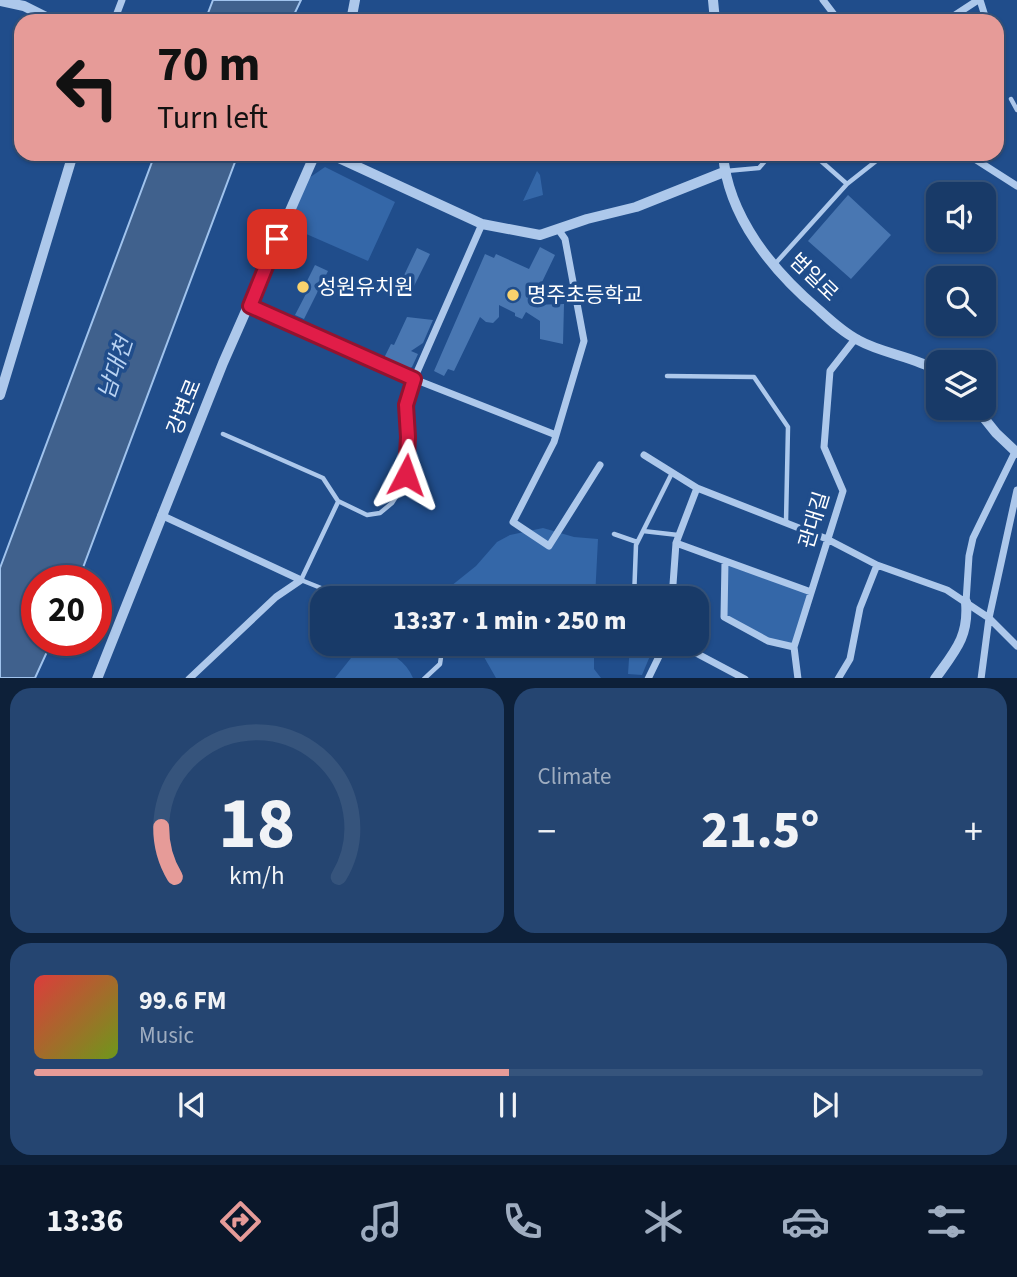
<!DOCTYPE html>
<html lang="en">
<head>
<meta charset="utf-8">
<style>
	body { margin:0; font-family:"Source Sans 3","Noto Sans KR",sans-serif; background:#254571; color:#f1f3f6; height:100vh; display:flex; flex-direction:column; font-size:26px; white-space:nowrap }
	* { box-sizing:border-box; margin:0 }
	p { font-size:23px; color:#9fadc0 }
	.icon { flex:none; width:38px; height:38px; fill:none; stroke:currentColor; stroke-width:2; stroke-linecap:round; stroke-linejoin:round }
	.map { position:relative; height:678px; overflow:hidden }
	.sheet { display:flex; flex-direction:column; gap:10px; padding:10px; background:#0d2039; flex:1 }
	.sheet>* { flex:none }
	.top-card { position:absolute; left:14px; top:14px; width:990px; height:147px; border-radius:21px; box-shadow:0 2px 5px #0004,0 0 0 2px #36547c; background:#e69b98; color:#111; overflow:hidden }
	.buttons { position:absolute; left:926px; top:182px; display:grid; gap:14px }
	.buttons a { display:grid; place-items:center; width:70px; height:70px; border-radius:14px; background:#183a68; box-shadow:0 2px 5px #0004,0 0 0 2px #36547c; font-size:35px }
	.speed { position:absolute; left:21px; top:565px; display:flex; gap:14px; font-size:35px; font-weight:700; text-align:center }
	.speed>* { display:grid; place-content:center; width:91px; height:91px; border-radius:50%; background:#183a68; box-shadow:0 2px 5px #0004,0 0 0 2px #36547c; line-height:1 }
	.speed .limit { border:10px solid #d22; background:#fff; color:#111 }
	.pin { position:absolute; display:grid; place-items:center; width:60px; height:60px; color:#fff; margin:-30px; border-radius:14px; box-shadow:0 4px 10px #0006 }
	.me { position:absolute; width:77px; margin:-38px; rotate:4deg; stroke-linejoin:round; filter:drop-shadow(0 0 5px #0008) }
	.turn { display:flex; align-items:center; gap:24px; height:147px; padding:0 28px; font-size:32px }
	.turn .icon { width:91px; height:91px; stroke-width:2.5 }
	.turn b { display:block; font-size:49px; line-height:60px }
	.big { font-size:52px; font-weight:800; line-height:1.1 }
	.sheet .card { flex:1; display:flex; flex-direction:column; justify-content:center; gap:10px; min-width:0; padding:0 24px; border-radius:21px; background:#254571 }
	.sheet .dial { align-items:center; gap:0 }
	.dial svg { height:182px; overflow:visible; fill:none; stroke:#36547c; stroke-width:7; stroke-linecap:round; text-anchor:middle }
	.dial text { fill:#f1f3f6; stroke:none }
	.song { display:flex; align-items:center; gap:21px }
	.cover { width:84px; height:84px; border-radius:10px; background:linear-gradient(135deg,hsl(0 70% 55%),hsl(80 70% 35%)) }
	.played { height:7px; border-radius:4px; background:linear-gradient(90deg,#e69b98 50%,#36547c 50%) }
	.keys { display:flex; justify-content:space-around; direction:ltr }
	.heat { display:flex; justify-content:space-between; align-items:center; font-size:38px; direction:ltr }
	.sheet .tiles { flex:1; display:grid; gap:10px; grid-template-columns:1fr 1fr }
	.card:last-child { grid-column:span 2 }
	.trip { position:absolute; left:310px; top:586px; width:399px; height:70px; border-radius:21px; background:#183a68; box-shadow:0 2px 5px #0004,0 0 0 2px #36547c; font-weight:800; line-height:70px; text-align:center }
	.dock { display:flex; height:112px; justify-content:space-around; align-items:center; background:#0a172a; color:#9fadc0 }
	.dock .icon { width:49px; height:49px }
	.dock .active { color:#e69b98 }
	.dock b { font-size:32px; color:#f1f3f6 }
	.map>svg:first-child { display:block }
</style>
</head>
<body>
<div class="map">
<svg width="1017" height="679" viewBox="0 0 1017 679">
	<rect width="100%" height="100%" fill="#204d8b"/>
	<path fill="#3467a8" d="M325,167l70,35 -27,59 -80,-35 21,-48z
		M537,171l3,4 3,20 -20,6z
		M543,528l31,9 24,2 -3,59h-159l40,-32 21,-24 13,-7z
		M725,561l86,31 -17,55 -26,-6 -44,-24z
		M481,644h113v25l7,9h-105l-16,-28z
		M630,644h25l-13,31 -14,-1z
		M375,645c16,8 31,16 38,33h-78l16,-20z"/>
	<path fill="#40618d" stroke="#a0c3ed" stroke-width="2" d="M213,0h88l-10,21h-86z
		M155,154h83l-160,427h-41v59l15,1 -17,37h-35v-110z"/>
	<path fill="#4977b2" d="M848,195l43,40 -40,44 -43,-38z
		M540,247l15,8 -24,50 33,-1 -1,40 -23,-5v-18l-14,-9 -4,7 -7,-3v-3l-16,-8v12l-6,6 -7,-1 -6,-5 -26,54 -6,-2 -4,7 -10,-5 51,-117 9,4 2,-4 33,15z
		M417,248l13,6 -20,40 -12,-6z
		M315,265l13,6 -24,48 -9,-4 14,-27 -4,-3z
		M407,317l26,3 -10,23 -12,8 7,3 -6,13 -4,2 -24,-11 7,-14 3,1z"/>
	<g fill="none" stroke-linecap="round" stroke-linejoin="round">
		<path stroke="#adc8eb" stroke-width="4.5" d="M1011,99l6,11
			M813,154l34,30 38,-30
			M726,171l33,-3 12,-14
			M774,265l73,-81
			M667,376l87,1 34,50 -2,95
			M223,434l100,44 15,23 29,14 13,-2 12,-10 11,-17 5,-49 -2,-32 8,-26 -164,-73
			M338,502l-37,78 45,18
			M643,531l35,4
			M614,534l23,8
			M634,598l2,-53 36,-72
			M396,644h3
			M424,679l16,-15 2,-14 -4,-6"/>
		<path stroke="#adc8eb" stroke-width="7" d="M823,0l16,21
			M980,0l5,16
			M114,21l8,-21
			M946,21l32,-21
			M967,154l50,32
			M482,224l-68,155 142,56
			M558,229l7,10 19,102 -30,101 -41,80 36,24 51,-81
			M644,455l53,33 130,51 50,26 70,25 42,28 28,28
			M161,515l140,65 -25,17 -87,82
			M676,543l135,49
			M725,561l-1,56 44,24 26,6
			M672,598l4,-55 21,-55
			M966,602l3,-46 4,-18 42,-86
			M679,644l66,35
			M648,679l17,-35
			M798,679l-4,-32 49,-156 -19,-44 6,-76 25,-32
			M838,679l12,-20 10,-51 17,-43
			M981,679l8,-61 28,-128"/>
		<path stroke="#adc8eb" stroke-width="10" d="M713,0l2,21
			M0,1l24,5 30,15
			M351,21l4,-21
			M330,154l152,70 58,11 47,-16 49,-12 88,-35
			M723,154c5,63 50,117 96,156 12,11 25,23 39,30 25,14 55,16 80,31
			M0,395l73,-241
			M976,408l20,25 21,20
			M97,679l126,-316 92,-209
			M935,679c20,-28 34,-42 31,-77"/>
	</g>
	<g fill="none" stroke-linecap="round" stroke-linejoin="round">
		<defs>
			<path id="route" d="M277,239l-27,67 164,73 -8,26 2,32 -2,38"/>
		</defs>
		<use href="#route" stroke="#92132f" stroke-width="18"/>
		<use href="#route" stroke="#e11d48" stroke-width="12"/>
	</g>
	<g fill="#f9d26d" stroke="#204d8b" stroke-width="2.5">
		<circle cx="303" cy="287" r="7"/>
		<circle cx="513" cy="295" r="7"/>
	</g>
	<g text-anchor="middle" stroke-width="7" stroke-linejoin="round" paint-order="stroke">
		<g font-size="21" fill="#fff" stroke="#204d8b">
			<text transform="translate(814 277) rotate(44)" y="7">범일로</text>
			<text transform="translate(184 407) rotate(-68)" y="7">강변로</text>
			<text transform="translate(814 520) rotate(-73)" y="7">관대길</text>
		</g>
		<g font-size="21" fill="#fff" stroke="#204d8b" text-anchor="start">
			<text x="317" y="294">성원유치원</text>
			<text x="527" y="302">명주초등학교</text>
		</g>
		<g font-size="23" font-style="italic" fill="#b8d2f2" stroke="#204d8b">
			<text transform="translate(115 368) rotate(-72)" y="8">남대천</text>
		</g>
	</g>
</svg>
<div class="buttons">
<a><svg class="icon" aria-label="sound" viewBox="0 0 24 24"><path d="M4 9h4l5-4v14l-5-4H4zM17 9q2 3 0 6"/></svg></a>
<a><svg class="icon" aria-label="search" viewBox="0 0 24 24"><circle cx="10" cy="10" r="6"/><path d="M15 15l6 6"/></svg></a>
<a><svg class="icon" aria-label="layers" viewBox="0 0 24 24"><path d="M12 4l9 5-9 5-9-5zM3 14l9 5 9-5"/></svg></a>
</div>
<div class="speed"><div class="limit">20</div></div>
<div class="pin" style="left:277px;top:239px;background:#d93025"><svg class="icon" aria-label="arrive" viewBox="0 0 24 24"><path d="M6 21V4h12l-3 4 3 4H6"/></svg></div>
<svg class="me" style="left:406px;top:475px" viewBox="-20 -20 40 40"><path d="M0-17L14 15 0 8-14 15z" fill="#e11d48" stroke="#fff" stroke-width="4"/></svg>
<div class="trip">13:37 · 1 min · 250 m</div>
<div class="top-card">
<div class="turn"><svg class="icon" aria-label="left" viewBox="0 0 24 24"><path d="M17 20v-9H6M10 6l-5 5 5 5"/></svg><div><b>70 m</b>Turn left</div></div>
</div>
</div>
<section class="sheet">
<div class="tiles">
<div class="card dial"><svg viewBox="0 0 100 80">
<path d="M14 69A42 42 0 1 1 86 69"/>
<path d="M14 69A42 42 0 0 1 8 47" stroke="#e69b98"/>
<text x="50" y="56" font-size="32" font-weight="700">18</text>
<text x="50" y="72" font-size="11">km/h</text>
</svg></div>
<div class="card"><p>Climate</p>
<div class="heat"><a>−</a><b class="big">21.5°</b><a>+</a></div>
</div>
<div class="card">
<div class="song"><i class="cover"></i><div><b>99.6 FM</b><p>Music</p></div></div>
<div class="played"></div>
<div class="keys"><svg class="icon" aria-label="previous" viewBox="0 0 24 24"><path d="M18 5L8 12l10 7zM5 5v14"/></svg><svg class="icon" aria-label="pause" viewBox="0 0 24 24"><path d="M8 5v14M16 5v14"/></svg><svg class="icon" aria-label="next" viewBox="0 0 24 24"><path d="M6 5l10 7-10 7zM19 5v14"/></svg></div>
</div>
</div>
</section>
<nav class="dock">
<b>13:36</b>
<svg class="icon active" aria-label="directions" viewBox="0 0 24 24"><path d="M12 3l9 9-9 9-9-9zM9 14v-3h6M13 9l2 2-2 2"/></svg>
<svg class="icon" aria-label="music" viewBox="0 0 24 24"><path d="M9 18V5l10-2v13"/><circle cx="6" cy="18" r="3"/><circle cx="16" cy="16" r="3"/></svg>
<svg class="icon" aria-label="phone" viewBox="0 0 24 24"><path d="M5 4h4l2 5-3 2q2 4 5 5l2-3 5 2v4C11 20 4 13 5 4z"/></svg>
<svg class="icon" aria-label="climate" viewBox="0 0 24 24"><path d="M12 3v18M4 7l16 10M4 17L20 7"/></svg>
<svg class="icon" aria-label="car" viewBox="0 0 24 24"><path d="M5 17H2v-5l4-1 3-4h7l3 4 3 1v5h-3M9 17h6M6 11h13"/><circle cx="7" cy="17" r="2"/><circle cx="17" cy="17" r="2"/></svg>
<svg class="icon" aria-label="filters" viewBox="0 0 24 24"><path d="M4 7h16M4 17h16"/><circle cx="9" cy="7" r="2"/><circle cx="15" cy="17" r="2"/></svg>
</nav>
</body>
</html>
